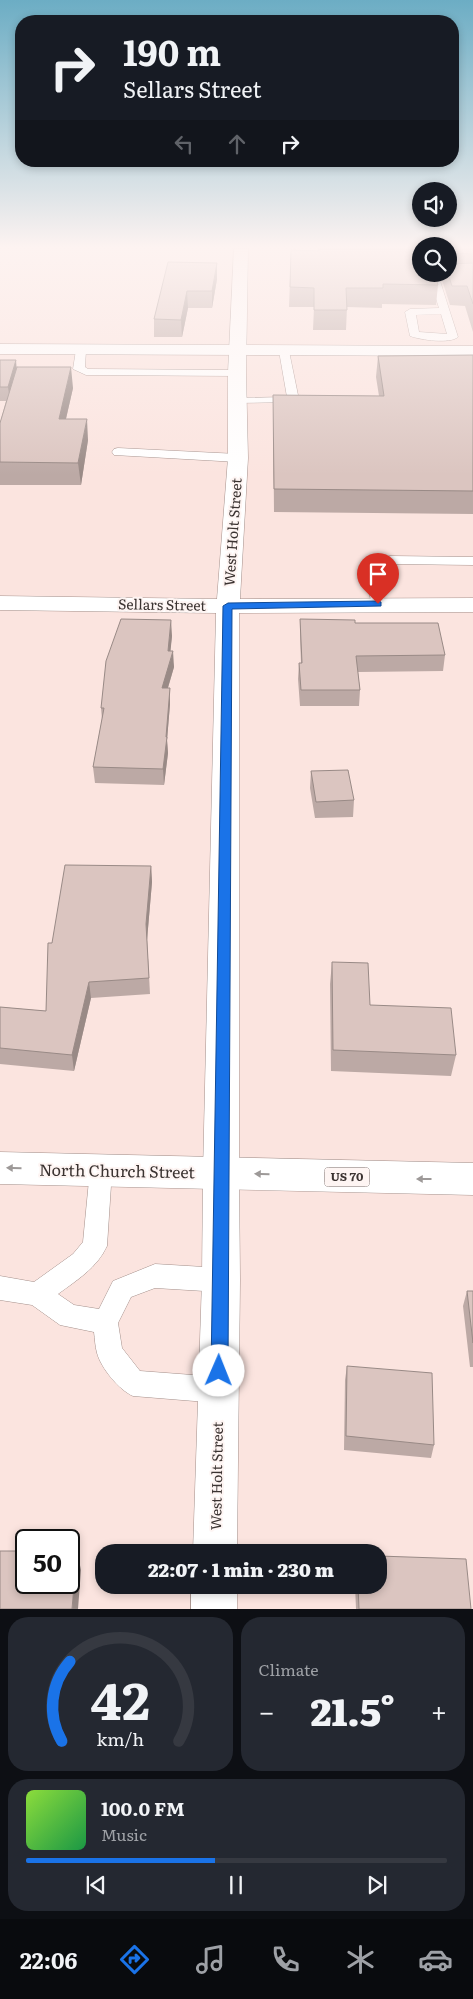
<!DOCTYPE html>
<html lang="en">
<head>
<meta charset="utf-8">
<style>
	body { margin:0; font-family:Literata,serif; background:#242831; color:#f1f3f6; height:100vh; display:flex; flex-direction:column; font-size:19px; white-space:nowrap }
	* { box-sizing:border-box; margin:0 }
	p { font-size:16px; color:#9ea1a6 }
	.icon { flex:none; width:28px; height:28px; fill:none; stroke:currentColor; stroke-width:2; stroke-linecap:round; stroke-linejoin:round }
	.map { position:relative; height:1609px; overflow:hidden }
	.sheet { display:flex; flex-direction:column; gap:8px; padding:8px; background:#0d0f14; flex:1 }
	.sheet>* { flex:none }
	.hud { position:absolute; left:15px; top:15px; width:444px; height:152px; border-radius:20px; box-shadow:0 2px 8px #0003; background:#171b24; color:#f1f3f6; overflow:hidden }
	.tools { position:absolute; left:412px; top:182px; display:grid; gap:10px }
	.tools a { display:grid; place-items:center; width:45px; height:45px; border-radius:50%; background:#171b24; box-shadow:0 2px 8px #0003; font-size:25px }
	.speed { position:absolute; left:15px; top:1529px; display:flex; gap:10px; font-size:25px; font-weight:700; text-align:center }
	.speed>* { display:grid; place-content:center; width:65px; height:65px; border-radius:50%; background:#171b24; box-shadow:0 2px 8px #0003; line-height:1 }
	.speed .limit { border:2px solid #111; border-radius:8px; background:#fff; color:#111 }
	.pin { position:absolute; display:grid; place-items:center; width:42px; height:42px; color:#fff; margin:-51px -21px; border-radius:50% 50% 50% 0; rotate:-45deg; box-shadow:0 0 5px #0007 }
	.pin .icon { rotate:45deg }
	.me { position:absolute; width:55px; margin:-28px; rotate:1deg; stroke-linejoin:round; filter:drop-shadow(0 0 4px #0008) }
	.turn { display:flex; align-items:center; gap:18px; height:105px; padding:0 25px; font-size:22px }
	.turn .icon { width:65px; height:65px; stroke-width:2.5 }
	.turn b { display:block; font-size:35px; line-height:42px }
	.lanes { display:flex; align-items:center; height:48px; padding:0 25px; background:#0003; justify-content:center; gap:25px; direction:ltr }
	.lanes .off { opacity:.35 }
	.big { font-size:38px; font-weight:800; line-height:1.1 }
	.sheet .widget { flex:1; display:flex; flex-direction:column; justify-content:center; gap:8px; min-width:0; padding:0 18px; border-radius:20px; background:#242831 }
	.sheet .dial { align-items:center; gap:0 }
	.dial svg { height:130px; overflow:visible; fill:none; stroke:#363941; stroke-width:7; stroke-linecap:round; text-anchor:middle }
	.dial text { fill:#f1f3f6; stroke:none }
	.song { display:flex; align-items:center; gap:15px }
	.cover { width:60px; height:60px; border-radius:8px; background:linear-gradient(135deg,hsl(90 70% 55%),hsl(140 70% 35%)) }
	.played { height:5px; border-radius:2px; background:linear-gradient(90deg,#1a73e8 45%,#363941 45%) }
	.keys { display:flex; justify-content:space-around; direction:ltr }
	.heat { display:flex; justify-content:space-between; align-items:center; font-size:28px; direction:ltr }
	.sheet .tiles { flex:1; display:grid; gap:8px; grid-template-columns:1fr 1fr }
	.widget:last-child { grid-column:span 2 }
	.trip { position:absolute; left:95px; top:1544px; width:292px; height:50px; border-radius:20px; background:#171b24; box-shadow:0 2px 8px #0003; font-weight:800; line-height:50px; text-align:center }
	.dock { display:flex; height:80px; justify-content:space-around; align-items:center; background:#090b0e; color:#9ea1a6 }
	.dock .icon { width:35px; height:35px }
	.dock .current { color:#1a73e8 }
	.dock b { font-size:22px; color:#f1f3f6 }
	.map>svg:first-child { display:block }
</style>
</head>
<body>
<div class="map">
<svg width="473" height="1609" viewBox="0 0 473 1609">
	<rect width="100%" height="100%" fill="#fbe4df"/>
	<g fill="none" stroke-linecap="round" stroke-linejoin="round">
		<defs>
			<path id="lane" d="M441,274h32v6l-33,1 18,56c-8,7 -37,3 -48,-1l-5,-24 5,-3 29,-1 -9,-28zM441,314l6,20 -28,-2 -3,-17z
				M81,347l5,3 -1,17 3,2 149,1 6,3 -6,3 -151,-1 -13,-6 3,-19z
				M284,348l5,3 10,49 -2,2 -65,1 -2,-2 2,-2 4,-1 51,-1 -8,-46z
				M118,448l120,6 6,4 -6,4 -124,-7 -2,-3 2,-3z
				M390,556l83,1v8l-82,-1 -9,3 -4,8 7,29 -2,3h-10l-9,-32 7,-14z
				M101,1160l8,3 3,7 -5,76c-10,22 -30,34 -49,48l16,11 25,4 14,-28 42,-17 66,4 9,4 3,8 -3,8 -9,4 -66,-4 -24,9 -13,26 4,25 18,23 79,6 9,4 4,9 -4,9 -9,4 -86,-7c-14,-6 -32,-28 -36,-43 -2,-7 -2,-14 -3,-21l-34,-7 -28,-20 -32,-5v-24l34,6 39,-28 10,-12 7,-72 3,-7z"/>
			<path id="street" d="M234,249h14l-2,124 2,85 -8,141 233,-1v14l-234,1v560l-5,11 -13,5 -13,-5 -5,-11 13,-560 -216,-3v-14l217,3 11,-141v-85z"/>
			<path id="secondary" d="M0,344l473,2v10l-473,-2z
				M221,1157l13,5 5,11 1,107 -3,272h-44l9,-272 1,-107 5,-11z
				M191,1585h46v24h-46z"/>
			<path id="primary" d="M0,1152l473,11v32l-473,-11z"/>
		</defs>
		<use href="#lane" stroke="#a4908b" stroke-width="1"/>
		<use href="#street" stroke="#a4908b" stroke-width="1"/>
		<use href="#secondary" stroke="#a4908b" stroke-width="1"/>
		<use href="#primary" stroke="#a4908b" stroke-width="1"/>
		<use href="#lane" fill="#fff" fill-rule="evenodd"/>
		<use href="#street" fill="#fff" fill-rule="evenodd"/>
		<use href="#secondary" fill="#fff" fill-rule="evenodd"/>
		<use href="#primary" fill="#fff" fill-rule="evenodd"/>
	</g>
	<path fill="#bca9a5" d="M449,249h24v83l-8,-26 -15,-1 -7,-22 1,-9h5z
		M291,250l130,24h17l-3,1 3,10 -2,20 -54,-1v4l-35,-1 -1,23h-33l1,-23h-25z
		M217,263v16l-5,29h-24l-6,29h-28v-18z
		M473,355v159l-199,-2 -1,-117 106,1 -3,-19 2,-21z
		M0,360l73,28 -7,31 22,21 -7,45h-81v-62l6,-22h-6z
		M300,619l55,4 90,32 -2,16 -85,1 2,18 -1,16h-59l-2,-27 1,-16h2l-1,-28z
		M172,636l-2,15 4,16 -6,21h2v16l-3,36 1,13 -4,32 -69,-2 -2,-16 9,-48 -1,-11z
		M311,771l43,29 -1,17 -38,1 -5,-30z
		M151,866l1,16 -5,58 3,54 -59,4 -17,73 -74,-7v-57l46,4 6,-68z
		M332,962l38,43 86,50 -5,21 -120,-5 -1,-87z
		M467,1291h6v76h-3l-7,-61z
		M347,1366l87,79 -3,13 -87,-8 1,-70z
		M355,1585h24l92,24h-115z"/>
	<path fill="#998a86" d="M217,263v16l-5,29v-17z
		M187,291l1,17 -6,29 -1,-17z
		M16,360l1,14 -7,27 -2,-14z
		M71,367l2,21 -12,52 -2,-21z
		M87,419l1,21 -7,45 -3,-22z
		M171,620l1,16 -3,30 4,-15 1,16 -11,37 -1,-16 6,-37z
		M170,688v16l-3,36 1,13 -4,32 -1,-16z
		M151,866l1,16 -5,58 3,54 -4,-70z
		M89,982l2,16 -17,73 -2,-16z
		M77,1551l4,19 -3,39h-6z"/>
	<path fill="#dbc5c0" stroke="#998a86" d="M319,249h102v25h14l3,11 -55,-1v4h-37l1,22h-33v-22l-24,-1 1,-37 28,1z
		M449,249h24v5l-24,-1z
		M168,262l49,1 -5,28h-25l-6,29 -27,-1z
		M473,263v41l-6,-18h-15l-4,-12h1v-10z
		M473,355v136l-199,-2 -1,-94 111,1 -6,-40z
		M0,360h16l-8,27h-8z
		M17,367h54l-12,52h28l-9,44 -78,-1v-39z
		M121,619l50,1 -3,31h5l-11,37h8l-4,49h1l-4,32 -70,-2 11,-59h-3l5,-47z
		M300,619l55,1v3h83l7,32 -89,1 4,34h-59l-2,-27h3z
		M348,770l6,30 -38,2 -5,-31z
		M65,865l86,1 -5,58 3,54 -60,4 -17,73 -72,-7v-41l46,4 2,-68h4z
		M332,962l36,1 2,42 81,3 5,47 -123,-5z
		M467,1291h6v52z
		M347,1366l85,7 2,72 -88,-9z
		M0,1551h26v31h43v-31h8l-5,58h-72z
		M379,1556l87,3 5,50h-112l-1,-24h21z"/>
	<defs><path id="oneway-solid" d="M-6-.8H1V-3.2L6.5 0L1 3.2V.8H-6Z" transform="scale(1.25)"/></defs>
	<g fill="#9d9998">
		<use href="#oneway-solid" transform="translate(14 1168) rotate(-179)"/>
		<use href="#oneway-solid" transform="translate(262 1174) rotate(-178)"/>
		<use href="#oneway-solid" transform="translate(424 1179) rotate(-180)"/>
	</g>
	<linearGradient id="sky" x2="0" y2="1"><stop stop-color="#6cadc4"/><stop offset="0.52" stop-color="#fdf3f1"/><stop offset="1" stop-color="#fdf3f1" stop-opacity="0"/></linearGradient>
	<rect width="473" height="475" fill="url(#sky)"/>
	<path fill="#1a73e8" stroke="#114b97" d="M378,601l3,1v4l-149,3 -4,762 -3,6 -6,3 -6,-3 -2,-6 12,-765 5,-3z"/>
	<g text-anchor="middle" stroke-width="4" stroke-linejoin="round" paint-order="stroke">
		<rect fill="#fef5f3" stroke="#766d6b" stroke-width="1" x="324.5" y="1167.5" width="45" height="19" rx="4"/>
		<g font-size="12" font-weight="bold" fill="#3b3331">
			<text x="347" y="1181">US 70</text>
		</g>
		<g font-size="14" fill="#3b3331" stroke="#fef5f3">
			<text transform="translate(233 532) rotate(-86)" y="5">West Holt Street</text>
			<text transform="translate(162 605) rotate(1)" y="5">Sellars Street</text>
			<text transform="translate(217 1476) rotate(-89)" y="5">West Holt Street</text>
		</g>
		<g font-size="16" fill="#3b3331" stroke="#fef5f3">
			<text transform="translate(117 1171) rotate(1)" y="6">North Church Street</text>
		</g>
	</g>
</svg>
<div class="tools">
<a><svg class="icon" aria-label="sound" viewBox="0 0 24 24"><path d="M4 9h4l5-4v14l-5-4H4zM17 9q2 3 0 6"/></svg></a>
<a><svg class="icon" aria-label="search" viewBox="0 0 24 24"><circle cx="10" cy="10" r="6"/><path d="M15 15l6 6"/></svg></a>
</div>
<div class="speed"><div class="limit">50</div></div>
<div class="pin" style="left:378px;top:604px;background:#d93025"><svg class="icon" aria-label="arrive" viewBox="0 0 24 24"><path d="M6 21V4h12l-3 4 3 4H6"/></svg></div>
<svg class="me" style="left:219px;top:1371px" viewBox="-20 -20 40 40"><circle r="19" fill="#fff"/><path d="M0-13L10 11 0 6-10 11z" fill="#1a73e8"/></svg>
<div class="trip">22:07 · 1 min · 230 m</div>
<div class="hud">
<div class="turn"><svg class="icon" aria-label="right" viewBox="0 0 24 24"><path d="M7 20v-9h11M14 6l5 5-5 5"/></svg><div><b>190 m</b>Sellars Street</div></div>
<div class="lanes"><svg class="icon off" aria-label="left" viewBox="0 0 24 24"><path d="M17 20v-9H6M10 6l-5 5 5 5"/></svg><svg class="icon off" aria-label="ahead" viewBox="0 0 24 24"><path d="M12 20V5M6 11l6-6 6 6"/></svg><svg class="icon" aria-label="right" viewBox="0 0 24 24"><path d="M7 20v-9h11M14 6l5 5-5 5"/></svg></div>
</div>
</div>
<section class="sheet">
<div class="tiles">
<div class="widget dial"><svg viewBox="0 0 100 80">
<path d="M14 69A42 42 0 1 1 86 69"/>
<path d="M14 69A42 42 0 0 1 19 20" stroke="#1a73e8"/>
<text x="50" y="56" font-size="32" font-weight="700">42</text>
<text x="50" y="72" font-size="11">km/h</text>
</svg></div>
<div class="widget"><p>Climate</p>
<div class="heat"><a>−</a><b class="big">21.5°</b><a>+</a></div>
</div>
<div class="widget">
<div class="song"><i class="cover"></i><div><b>100.0 FM</b><p>Music</p></div></div>
<div class="played"></div>
<div class="keys"><svg class="icon" aria-label="previous" viewBox="0 0 24 24"><path d="M18 5L8 12l10 7zM5 5v14"/></svg><svg class="icon" aria-label="pause" viewBox="0 0 24 24"><path d="M8 5v14M16 5v14"/></svg><svg class="icon" aria-label="next" viewBox="0 0 24 24"><path d="M6 5l10 7-10 7zM19 5v14"/></svg></div>
</div>
</div>
</section>
<nav class="dock">
<b>22:06</b>
<svg class="icon current" aria-label="directions" viewBox="0 0 24 24"><path d="M12 3l9 9-9 9-9-9zM9 14v-3h6M13 9l2 2-2 2"/></svg>
<svg class="icon" aria-label="music" viewBox="0 0 24 24"><path d="M9 18V5l10-2v13"/><circle cx="6" cy="18" r="3"/><circle cx="16" cy="16" r="3"/></svg>
<svg class="icon" aria-label="phone" viewBox="0 0 24 24"><path d="M5 4h4l2 5-3 2q2 4 5 5l2-3 5 2v4C11 20 4 13 5 4z"/></svg>
<svg class="icon" aria-label="climate" viewBox="0 0 24 24"><path d="M12 3v18M4 7l16 10M4 17L20 7"/></svg>
<svg class="icon" aria-label="car" viewBox="0 0 24 24"><path d="M5 17H2v-5l4-1 3-4h7l3 4 3 1v5h-3M9 17h6M6 11h13"/><circle cx="7" cy="17" r="2"/><circle cx="17" cy="17" r="2"/></svg>
</nav>
</body>
</html>
